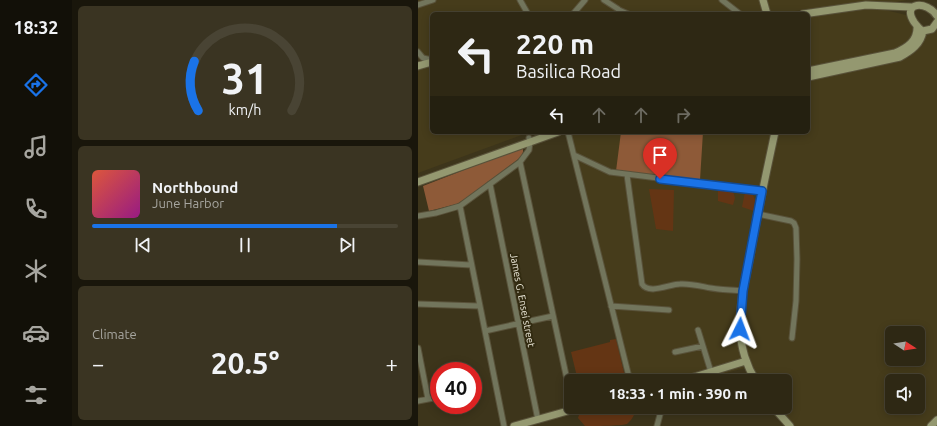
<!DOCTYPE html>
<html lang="en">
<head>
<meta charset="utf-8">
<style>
	body { margin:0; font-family:Ubuntu,sans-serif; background:#3a3422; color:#f1f3f6; height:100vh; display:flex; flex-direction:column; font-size:15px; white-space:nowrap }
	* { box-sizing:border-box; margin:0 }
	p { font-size:13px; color:#a7a6a0 }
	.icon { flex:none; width:22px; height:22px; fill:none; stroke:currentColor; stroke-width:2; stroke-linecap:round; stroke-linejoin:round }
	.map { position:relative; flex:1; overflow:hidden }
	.side { display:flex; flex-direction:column; gap:6px; padding:6px; background:#19160b; width:346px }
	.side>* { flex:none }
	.guide { position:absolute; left:12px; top:12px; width:380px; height:122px; border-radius:6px; box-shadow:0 2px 10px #0003,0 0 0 1px #494434; background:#2e2814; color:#f1f3f6; overflow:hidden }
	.needle { width:26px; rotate:102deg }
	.tools { position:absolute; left:467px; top:326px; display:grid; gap:8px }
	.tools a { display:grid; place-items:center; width:40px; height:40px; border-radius:6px; background:#2e2814; box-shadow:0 2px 10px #0003,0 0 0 1px #494434; font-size:20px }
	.speed { position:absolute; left:12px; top:362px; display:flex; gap:8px; font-size:20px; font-weight:700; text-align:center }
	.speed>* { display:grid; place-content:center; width:52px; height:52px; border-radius:50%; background:#2e2814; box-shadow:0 2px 10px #0003,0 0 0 1px #494434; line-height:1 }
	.speed .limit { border:6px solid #d22; background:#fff; color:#111 }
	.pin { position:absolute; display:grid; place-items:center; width:34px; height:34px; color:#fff; margin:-41px -17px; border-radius:50% 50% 50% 0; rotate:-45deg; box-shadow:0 0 4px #0007 }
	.pin .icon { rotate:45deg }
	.me { position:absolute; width:44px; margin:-22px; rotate:3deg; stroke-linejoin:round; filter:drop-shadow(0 0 3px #0008) }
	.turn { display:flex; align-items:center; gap:14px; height:84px; padding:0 20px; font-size:18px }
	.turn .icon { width:52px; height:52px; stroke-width:2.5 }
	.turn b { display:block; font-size:28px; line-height:34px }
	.lanes { display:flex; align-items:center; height:38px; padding:0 20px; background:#0003; justify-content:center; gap:20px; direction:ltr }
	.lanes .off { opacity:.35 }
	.big { font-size:30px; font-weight:600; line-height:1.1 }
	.side .tile { flex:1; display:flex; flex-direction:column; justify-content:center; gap:6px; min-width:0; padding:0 14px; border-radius:6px; background:#3a3422 }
	.side .dial { align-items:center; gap:0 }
	.dial svg { height:104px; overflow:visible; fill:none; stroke:#494434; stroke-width:7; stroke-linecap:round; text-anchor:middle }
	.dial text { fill:#f1f3f6; stroke:none }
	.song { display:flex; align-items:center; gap:12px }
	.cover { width:48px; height:48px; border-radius:6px; background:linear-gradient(135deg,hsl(10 70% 55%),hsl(310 70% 35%)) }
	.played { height:4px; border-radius:2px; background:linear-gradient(90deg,#1a73e8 80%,#494434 80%) }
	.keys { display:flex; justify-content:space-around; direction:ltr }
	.heat { display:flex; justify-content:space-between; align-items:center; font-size:22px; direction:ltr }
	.trip { position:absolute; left:146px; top:374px; width:228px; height:40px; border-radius:6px; background:#2e2814; box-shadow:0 2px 10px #0003,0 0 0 1px #494434; font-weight:600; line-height:40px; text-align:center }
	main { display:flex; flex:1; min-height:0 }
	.tab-bar { display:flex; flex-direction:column; width:72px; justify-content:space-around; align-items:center; background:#121008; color:#a7a6a0 }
	.tab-bar .icon { width:28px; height:28px }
	.tab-bar .active { color:#1a73e8 }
	.tab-bar b { font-size:18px; color:#f1f3f6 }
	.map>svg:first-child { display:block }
</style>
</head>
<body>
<main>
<nav class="tab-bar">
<b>18:32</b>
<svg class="icon active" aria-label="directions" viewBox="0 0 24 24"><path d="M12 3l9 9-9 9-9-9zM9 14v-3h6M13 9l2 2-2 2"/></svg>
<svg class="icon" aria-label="music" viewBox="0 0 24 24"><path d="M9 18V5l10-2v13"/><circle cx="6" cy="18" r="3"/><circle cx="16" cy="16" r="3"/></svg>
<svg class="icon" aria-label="phone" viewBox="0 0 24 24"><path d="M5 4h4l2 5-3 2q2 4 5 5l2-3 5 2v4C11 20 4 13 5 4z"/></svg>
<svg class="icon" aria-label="climate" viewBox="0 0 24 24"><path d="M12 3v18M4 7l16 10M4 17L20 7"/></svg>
<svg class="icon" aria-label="car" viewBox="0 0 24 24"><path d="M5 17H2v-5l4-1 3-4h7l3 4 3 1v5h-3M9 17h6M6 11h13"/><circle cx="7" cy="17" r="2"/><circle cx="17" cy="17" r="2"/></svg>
<svg class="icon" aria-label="filters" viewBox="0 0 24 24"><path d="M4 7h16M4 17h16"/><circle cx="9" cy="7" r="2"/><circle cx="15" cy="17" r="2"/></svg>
</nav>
<section class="side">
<div class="tile dial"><svg viewBox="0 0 100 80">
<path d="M14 69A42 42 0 1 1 86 69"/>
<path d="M14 69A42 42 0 0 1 11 31" stroke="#1a73e8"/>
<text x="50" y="56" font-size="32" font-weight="700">31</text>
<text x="50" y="72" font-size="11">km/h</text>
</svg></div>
<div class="tile">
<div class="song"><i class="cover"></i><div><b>Northbound</b><p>June Harbor</p></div></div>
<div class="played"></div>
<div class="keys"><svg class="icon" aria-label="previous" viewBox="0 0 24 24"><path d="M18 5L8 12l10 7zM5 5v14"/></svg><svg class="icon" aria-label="pause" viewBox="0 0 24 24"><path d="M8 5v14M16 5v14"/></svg><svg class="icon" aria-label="next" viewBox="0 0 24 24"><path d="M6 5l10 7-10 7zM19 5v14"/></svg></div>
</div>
<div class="tile"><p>Climate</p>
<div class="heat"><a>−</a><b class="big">20.5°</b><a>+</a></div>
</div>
</section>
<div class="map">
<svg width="519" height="426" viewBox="0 0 519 426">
	<rect width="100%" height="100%" fill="#3d351b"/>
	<path fill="#463c1b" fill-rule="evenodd" d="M0,0h489l-11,2 -25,-1 -98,13h-341v44h-2l-9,-5 -3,2z
		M447,9l20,1 21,5 8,13 -2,10 -12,11 -92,19v-52z
		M519,27v396l-3,3h-149l-15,-19h15v-26h-32l-8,-13 -50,13h-67l-62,-249h242v-54l102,-21 -1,-6 12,-13 8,-4zM474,333h26v26h-26zM474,381h26v26h-26z
		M14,65v67h98l-112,41v-105z"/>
	<path fill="#643514" d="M231,189l25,1 -1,41 -17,-2z
		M300,189l15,2 2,7 -2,7 -15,-4z
		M327,192l8,3 2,5 -1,11 -12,-4z
		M198,339l10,42h-19l-4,-3 -13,3h-12l-7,-29 39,-10v-2z
		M190,407h28c0,6 -4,13 -9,17 -7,2 -33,2 -42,2l-7,-8 1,-3z"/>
	<path fill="#8e5a38" d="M203,132h82l-3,48 -84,-9z
		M105,147v5l-2,5 -53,40 -11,7 -28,7 -6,-25z"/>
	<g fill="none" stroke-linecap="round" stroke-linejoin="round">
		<defs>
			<path id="street" d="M102,0l8,14
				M186,0l14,9 3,5
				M304,0l18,14
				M0,5l15,-5
				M201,10l9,4
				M155,14l12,-14
				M0,52l5,6 9,2
				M150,132l62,249
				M156,155l36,17 152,19
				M102,162l51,236
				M209,175l15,109c7,11 28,0 38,0 13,-1 26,4 38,5 8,1 17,1 25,2
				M72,184l48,236
				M42,206l44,220
				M340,214l33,7 3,2 2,5 1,31 -1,42 -4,37
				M0,216l18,-3 24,-7 60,-44 9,-12 1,-8 -1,-4
				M0,262l53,3
				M0,304l61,2
				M193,306l58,4
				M280,330l13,42
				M67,331l68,-15
				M0,348l10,51
				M257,352l28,-6
				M0,401l21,-4
				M239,426l5,-19"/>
			<path id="secondary" d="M345,0l4,14
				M385,14l63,-9 45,2
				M519,16c-10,-16 -36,-14 -23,6 3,4 5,7 9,9l9,-2 5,-7
				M0,66l14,-4
				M390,71l87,-18c12,-5 23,-12 22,-27
				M390,77l92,-20c11,-6 21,-13 23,-26
				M0,182l140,-50
				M263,381l65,-20
				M338,381c-10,-16 -15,-32 -16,-51 -1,-25 5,-49 10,-73 7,-42 16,-83 25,-125
				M355,407l17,19
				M96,426l68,-19
				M513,426l6,-6"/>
		</defs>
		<use href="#street" stroke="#59523a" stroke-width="7"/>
		<use href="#secondary" stroke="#59523a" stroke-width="9"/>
		<use href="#street" stroke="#72755c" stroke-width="5"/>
		<use href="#secondary" stroke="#949870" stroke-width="7"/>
	</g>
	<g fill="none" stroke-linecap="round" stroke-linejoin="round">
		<defs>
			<path id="route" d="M242,179l102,12 -19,100 -3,38"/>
		</defs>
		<use href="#route" stroke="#114b97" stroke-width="10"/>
		<use href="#route" stroke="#1a73e8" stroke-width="7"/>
	</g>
	<g text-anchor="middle" stroke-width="4" stroke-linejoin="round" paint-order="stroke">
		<g font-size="10" fill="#efebdc" stroke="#322b11">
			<text transform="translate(105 300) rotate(79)" y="4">James G. Ensei street</text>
		</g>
	</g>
</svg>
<div class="tools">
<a><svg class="needle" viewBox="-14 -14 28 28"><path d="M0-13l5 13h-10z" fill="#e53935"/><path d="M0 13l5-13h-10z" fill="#a7a6a0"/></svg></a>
<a><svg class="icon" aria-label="sound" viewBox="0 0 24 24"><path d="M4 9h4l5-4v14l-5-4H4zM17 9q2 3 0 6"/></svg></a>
</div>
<div class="speed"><div class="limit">40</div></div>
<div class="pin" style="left:242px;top:179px;background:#d93025"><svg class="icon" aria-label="arrive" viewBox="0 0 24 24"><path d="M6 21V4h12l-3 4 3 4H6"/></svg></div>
<svg class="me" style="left:322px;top:329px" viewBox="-20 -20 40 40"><path d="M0-17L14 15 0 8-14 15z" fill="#1a73e8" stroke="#fff" stroke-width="4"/></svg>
<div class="trip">18:33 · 1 min · 390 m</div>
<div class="guide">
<div class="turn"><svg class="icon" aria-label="left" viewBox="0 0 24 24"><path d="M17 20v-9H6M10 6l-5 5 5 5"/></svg><div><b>220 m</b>Basilica Road</div></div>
<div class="lanes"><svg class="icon" aria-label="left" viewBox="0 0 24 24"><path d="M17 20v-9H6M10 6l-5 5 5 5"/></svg><svg class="icon off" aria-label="ahead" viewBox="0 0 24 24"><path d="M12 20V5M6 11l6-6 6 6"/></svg><svg class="icon off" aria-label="ahead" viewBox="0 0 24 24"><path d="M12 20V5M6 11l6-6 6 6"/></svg><svg class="icon off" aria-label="right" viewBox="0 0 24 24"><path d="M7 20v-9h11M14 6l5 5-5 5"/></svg></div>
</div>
</div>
</main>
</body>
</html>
